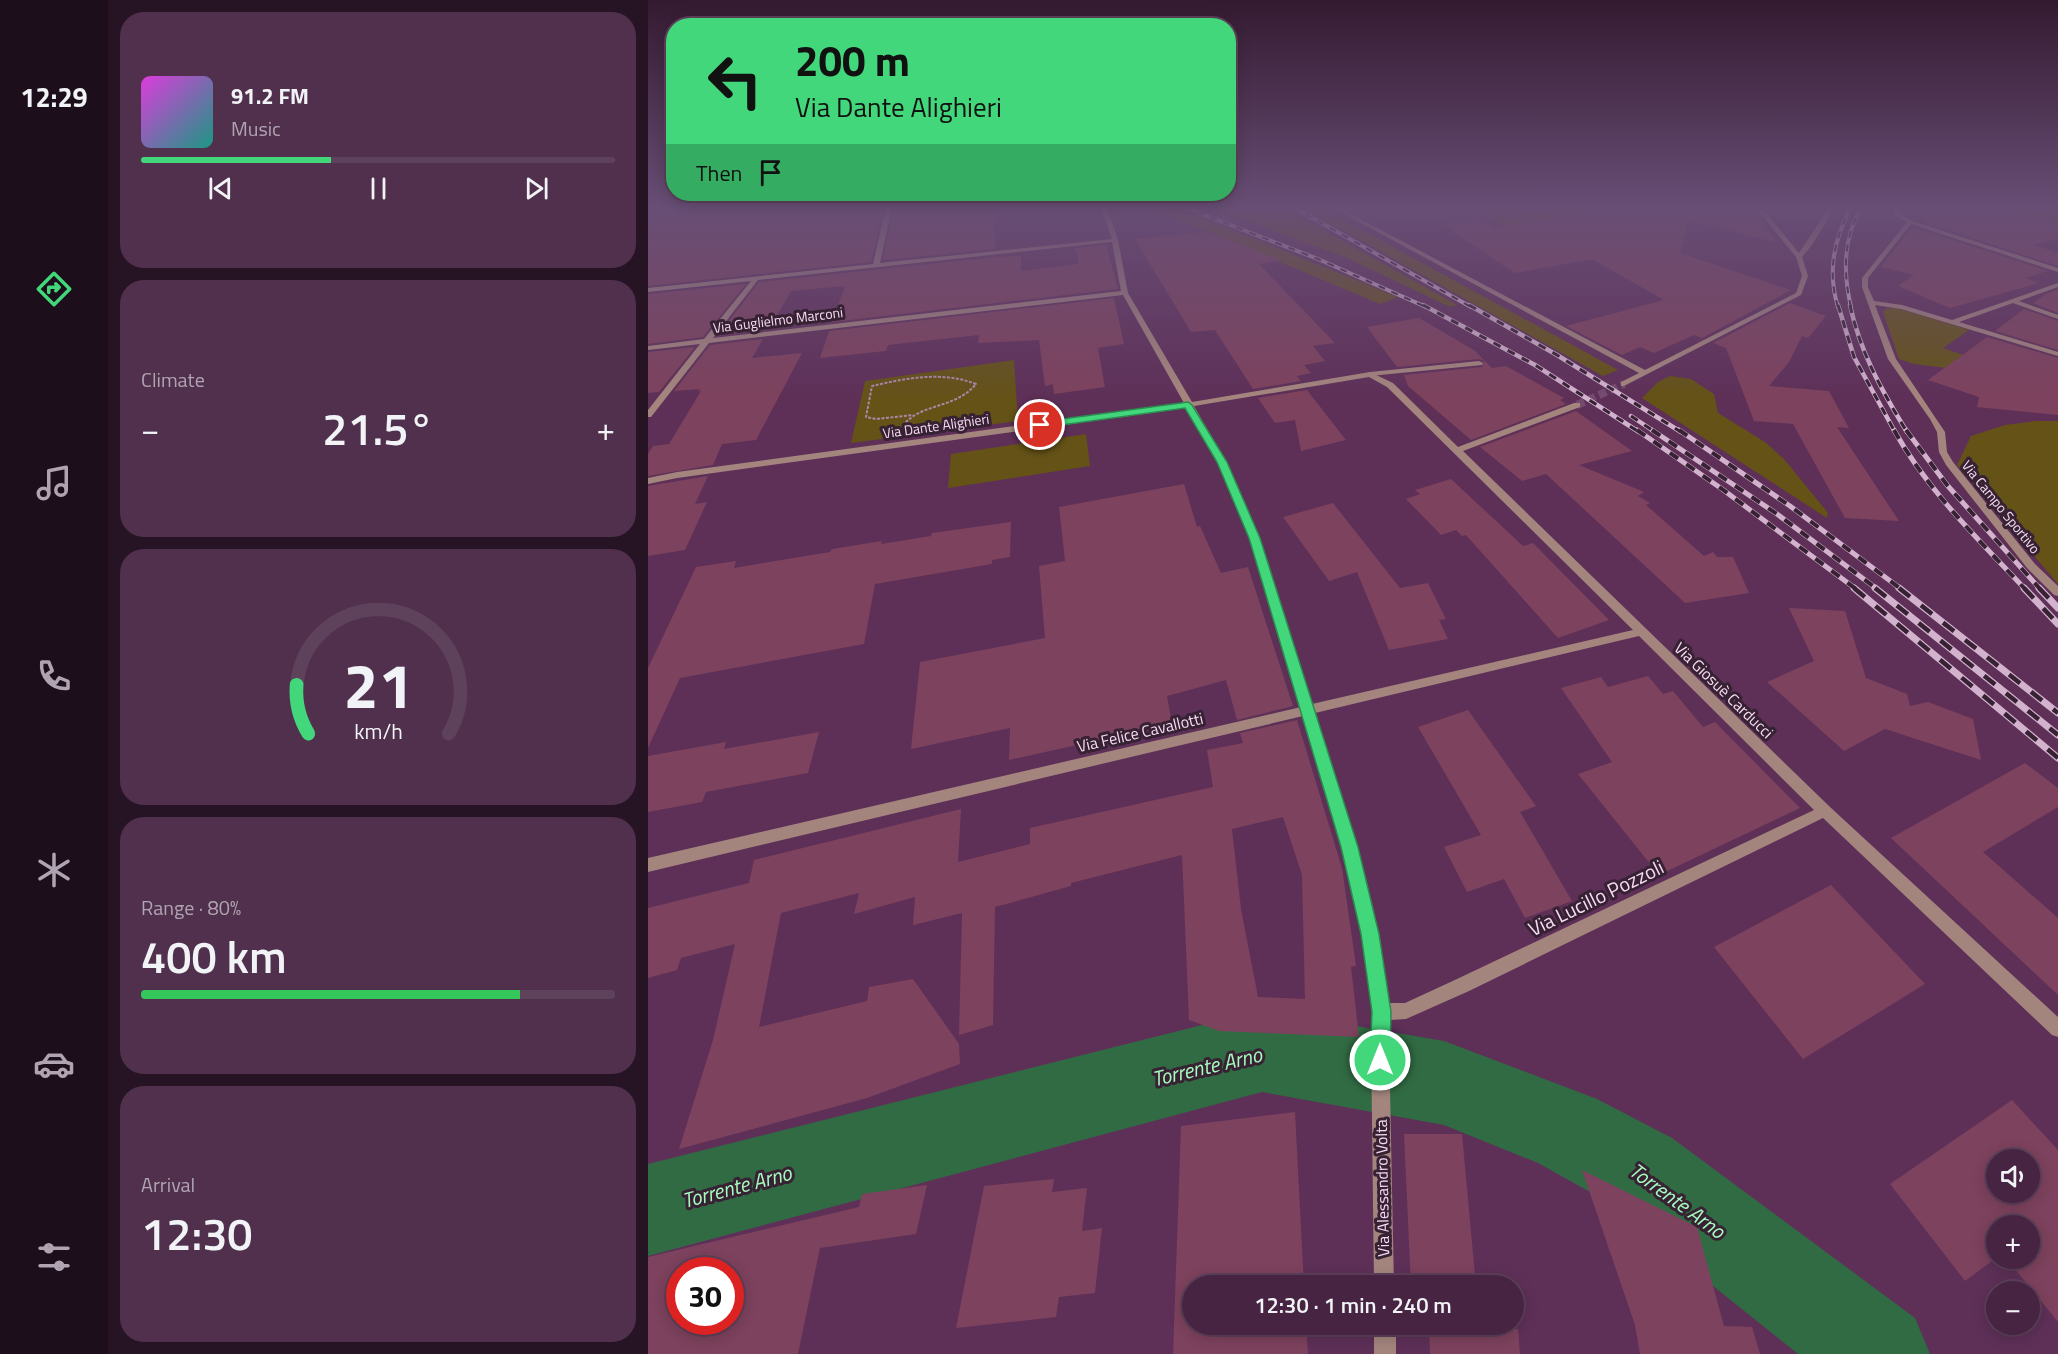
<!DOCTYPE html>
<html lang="en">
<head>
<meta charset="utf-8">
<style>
	body { margin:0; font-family:"Titillium Web",sans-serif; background:#50304d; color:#f1f3f6; height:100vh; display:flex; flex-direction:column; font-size:22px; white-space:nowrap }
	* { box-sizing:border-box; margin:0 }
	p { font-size:20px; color:#b0a4b2 }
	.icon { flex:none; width:33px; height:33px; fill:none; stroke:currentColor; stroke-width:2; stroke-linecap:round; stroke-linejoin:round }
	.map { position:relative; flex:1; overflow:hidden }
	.panel { display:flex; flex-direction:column; gap:12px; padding:12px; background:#261424; width:540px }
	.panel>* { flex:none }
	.banner { position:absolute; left:18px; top:18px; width:570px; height:183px; border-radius:24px; box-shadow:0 3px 15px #0003,0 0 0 2px #5e415b; background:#42d77b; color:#111; overflow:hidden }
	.controls { position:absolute; left:1338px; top:1149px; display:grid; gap:12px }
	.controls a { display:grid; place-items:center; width:54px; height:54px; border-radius:50%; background:#462442; box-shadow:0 3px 15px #0003,0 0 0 2px #5e415b; font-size:30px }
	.speed { position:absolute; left:18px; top:1257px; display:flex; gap:12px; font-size:30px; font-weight:700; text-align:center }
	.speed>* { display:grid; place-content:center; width:78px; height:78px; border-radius:50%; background:#462442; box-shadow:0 3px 15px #0003,0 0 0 2px #5e415b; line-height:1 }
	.speed .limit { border:9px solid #d22; background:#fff; color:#111 }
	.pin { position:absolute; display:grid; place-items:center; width:51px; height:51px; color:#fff; margin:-26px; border:3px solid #fff; border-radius:50%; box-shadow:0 2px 6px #0007 }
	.me { position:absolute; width:66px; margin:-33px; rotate:0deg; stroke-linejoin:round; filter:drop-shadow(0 0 4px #0008) }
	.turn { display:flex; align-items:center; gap:21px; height:126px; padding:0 30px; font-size:27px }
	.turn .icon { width:78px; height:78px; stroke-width:2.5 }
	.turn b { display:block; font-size:42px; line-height:51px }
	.then { display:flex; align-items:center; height:57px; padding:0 30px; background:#0003; gap:12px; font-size:22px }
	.big { font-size:45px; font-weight:600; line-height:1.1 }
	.panel .card { flex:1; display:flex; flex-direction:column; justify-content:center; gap:9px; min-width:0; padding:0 21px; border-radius:24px; background:#50304d }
	.panel .dial { align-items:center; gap:0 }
	.dial svg { height:156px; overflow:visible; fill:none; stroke:#5e415b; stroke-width:7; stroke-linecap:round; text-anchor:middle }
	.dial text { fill:#f1f3f6; stroke:none }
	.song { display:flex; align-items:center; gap:18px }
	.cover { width:72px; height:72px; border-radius:9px; background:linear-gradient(135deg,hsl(300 70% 55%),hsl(170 70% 35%)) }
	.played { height:6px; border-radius:3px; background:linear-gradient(90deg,#42d77b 40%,#5e415b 40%) }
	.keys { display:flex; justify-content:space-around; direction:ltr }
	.heat { display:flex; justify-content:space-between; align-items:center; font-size:33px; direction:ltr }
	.charge { height:9px; border-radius:4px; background:linear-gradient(90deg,#34c759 80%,#5e415b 0) }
	.trip { position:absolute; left:534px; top:1275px; width:342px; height:60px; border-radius:30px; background:#462442; box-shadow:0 3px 15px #0003,0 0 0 2px #5e415b; font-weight:600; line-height:60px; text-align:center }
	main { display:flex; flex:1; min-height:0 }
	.dock { display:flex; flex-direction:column; width:108px; justify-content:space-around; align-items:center; background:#1c0e1a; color:#b0a4b2 }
	.dock .icon { width:42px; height:42px }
	.dock .active { color:#42d77b }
	.dock b { font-size:27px; color:#f1f3f6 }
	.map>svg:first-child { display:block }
</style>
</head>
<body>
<main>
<nav class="dock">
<b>12:29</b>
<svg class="icon active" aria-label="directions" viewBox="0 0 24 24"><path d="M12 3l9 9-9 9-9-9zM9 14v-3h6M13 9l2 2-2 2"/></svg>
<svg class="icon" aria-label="music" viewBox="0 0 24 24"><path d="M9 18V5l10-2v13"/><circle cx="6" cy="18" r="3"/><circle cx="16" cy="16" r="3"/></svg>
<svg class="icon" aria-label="phone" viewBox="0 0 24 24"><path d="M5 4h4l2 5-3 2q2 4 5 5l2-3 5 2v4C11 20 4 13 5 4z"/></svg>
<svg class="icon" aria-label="climate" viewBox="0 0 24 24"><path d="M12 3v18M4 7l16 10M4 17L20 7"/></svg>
<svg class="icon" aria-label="car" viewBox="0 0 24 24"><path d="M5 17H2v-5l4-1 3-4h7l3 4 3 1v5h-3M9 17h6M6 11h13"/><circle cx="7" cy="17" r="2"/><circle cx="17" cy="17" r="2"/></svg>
<svg class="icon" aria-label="filters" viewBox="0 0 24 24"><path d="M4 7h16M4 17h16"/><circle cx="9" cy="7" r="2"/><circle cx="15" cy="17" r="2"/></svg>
</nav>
<section class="panel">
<div class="card">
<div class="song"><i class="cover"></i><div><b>91.2 FM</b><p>Music</p></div></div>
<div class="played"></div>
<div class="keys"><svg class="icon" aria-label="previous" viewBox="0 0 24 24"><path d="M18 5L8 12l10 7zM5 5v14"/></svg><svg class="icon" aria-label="pause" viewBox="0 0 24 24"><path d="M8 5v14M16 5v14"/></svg><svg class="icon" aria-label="next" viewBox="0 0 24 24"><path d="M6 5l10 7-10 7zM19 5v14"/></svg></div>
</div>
<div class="card"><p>Climate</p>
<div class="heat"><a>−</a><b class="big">21.5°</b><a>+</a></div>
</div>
<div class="card dial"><svg viewBox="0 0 100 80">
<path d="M14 69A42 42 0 1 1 86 69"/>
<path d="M14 69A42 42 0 0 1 8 44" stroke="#42d77b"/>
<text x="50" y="56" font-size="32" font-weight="700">21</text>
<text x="50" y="72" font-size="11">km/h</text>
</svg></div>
<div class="card"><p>Range · 80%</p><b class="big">400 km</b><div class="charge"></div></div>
<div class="card"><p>Arrival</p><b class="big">12:30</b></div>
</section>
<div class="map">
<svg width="1410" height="1354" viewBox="0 0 1410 1354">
	<rect width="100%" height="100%" fill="#5e3058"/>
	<path fill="#645217" d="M501,207h27l222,90 -18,7z
		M562,207h72l175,98 -7,2 -103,-49z
		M653,207h19l298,163 -15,6z
		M828,207h134l-81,15 15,31z
		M1342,207h68v15z
		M1239,308h10l72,22 -26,18 47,16 -19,7 -57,-7 -15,-5 -16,-47z
		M366,360l4,61 -167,22 14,-62z
		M1022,376l21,3 23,15 4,19 47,29 19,17 44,54 -1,5 -185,-120 16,-16z
		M1387,421h23v163l-101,-119 14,-29 34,-11z
		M438,434l4,32 -142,22 3,-34z"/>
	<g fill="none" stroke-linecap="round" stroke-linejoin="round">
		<path fill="#316b43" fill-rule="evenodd" d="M614,1010l182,31 153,58 75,39 243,180 15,36h-132l-190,-152 -70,-39 -94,-38 -182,-33 -614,164v-92z"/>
	</g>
	<path fill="#7d425d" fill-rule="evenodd" d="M28,207h208l-13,55 -223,24v-75z
		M246,207h101v42l-112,11z
		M962,207h142l24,35 -87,-21 -9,32 111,37 -89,48 -8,-3 -40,18 -14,-6 -18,8 -56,-29 98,-26 -72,-41 -77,14 -72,-48 39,-6 13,9z
		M1283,207h50l77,17v14l-25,7 25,8v13l-137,-45z
		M1264,227l136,44 -23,7 14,5 -89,25 -52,-22 16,-11 -33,-8z
		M558,232l75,28 -22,4 76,79 -22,3 12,15 -21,4 7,8 -14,3 4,5 -48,8 -38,-59 -24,2 -56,-93z
		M458,245l12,44 -286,33 13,-36 -54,5 -22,38 -51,6 41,-53 236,-25 26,-1v15l58,-7 -4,-16z
		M98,284l-43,53 -55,7v-50z
		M1410,289v24l-25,-10 13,-9z
		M466,298l10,46 -26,4 7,39 -51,7 -1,-10 -8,2 -6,-46 -61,3 1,-8 -91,10 -2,6 -66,7 9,-27z
		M1142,303l36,13 -18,22 -6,-2 -13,26 -20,24 60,5 20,37 -12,-1 62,94 -54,-3 -52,-94 -39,-3 -28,-73 -13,-5z
		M1376,309l34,12v29l-63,-19z
		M771,318l55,32 18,18 14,-2 58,32 -4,2 6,4 -95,36 -63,-54 -4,-11 78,-8 2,-6 -5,-2 -82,8 -30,-40z
		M1339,337l71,21v57l-81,-8 2,-10 -51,-17z
		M115,339l-11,19 50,-5 -46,87 -34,4 -9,21 -65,11v-22l5,-8 16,-2 32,-53h-3l2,-2 -26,2 36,-46z
		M47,347l-36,45 -11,1v-41z
		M659,390l39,50 -45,11 -6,-31 -20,3 -17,-25z
		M928,411l56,40 -53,14 65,27 -6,4 12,7 -4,2 58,51 9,-4 4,5h16l16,36 -64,10 -139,-129 -24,7 -42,-34z
		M60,476l-13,28 12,-2 -22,48 -37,6v-70z
		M803,479l72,67 10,-3 76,77 -51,18 -92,-103 -4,1 -6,-6 -15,5 -35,-36 14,-5 -5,-4z
		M536,484l13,43 3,-1 21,47 27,-6 45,139 -56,14 -11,-40 -59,16 5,28 -163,36 1,-32 -99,21 9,-87 125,-24 -6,-72 26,-5 -6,-54z
		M685,503l67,85 28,-5 18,36 -7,1 9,19 -59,11 -32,-78 -28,9 -46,-64z
		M363,522l-1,35 -18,3v4l-117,20 -11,60 -184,34 -32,70v-80l48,-101 40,-6 -2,7 96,-16 2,-3 50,-8 -1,3 50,-8 1,-3z
		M1141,608l56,3 21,67 41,16 3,12 18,-4 45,17 8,41 -96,-31 -41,22 -77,-69 47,-21z
		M1000,676l15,18 10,-3 30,36 12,-5 85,86 -141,67 -81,-101 34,-12 -51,-74 40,-11 7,10z
		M820,710l68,96 -16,6 52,89 -47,17 -21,-39 -37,13 -23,-45 37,-12 -63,-108z
		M649,720l45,148 14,98 -5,1 8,70 -140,-6 -30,-11 -7,-165 -111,28v3l-76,21 -2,118 -34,10 3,-122 -49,12 2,-28 -61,17 5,-21 -78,20 -22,114 108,-26 2,-14 44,-8 46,65 1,20 -93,34 -188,51 34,-109 22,-96 -54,14 -4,12 -29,8v-70l101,-25 5,-23 207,-51 -3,53 72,-18v-16l183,-41 -6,-37 36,-7 -3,-10zM635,817l19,58 3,124 -47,-2 -17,-88 -9,-80z
		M171,732l-11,41 -102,19 -4,10 -54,10v-56l78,-14 -2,7z
		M1377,763l33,25v19l-75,45 75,66v77l-167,-157z
		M1183,885l94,99 -122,75 -89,-112z
		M1364,1100l46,50v172l-52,-64h24v-32h-34v32l-31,23 -75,-97zM1348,1160h34v32h-34z
		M647,1112l9,174h-112v38h114l2,30h-135l8,-228z
		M756,1134h58l14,152h-65z
		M934,1170l115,57 27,99 28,1 8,27h-120l-5,-29z
		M406,1179l-2,13 35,-4 -5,43 20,-3 -7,65 -36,4 -3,20 -100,11 28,-142z
		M279,1185l-11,49 -96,14 -22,106h-150v-97l211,-50 3,-13zM32,1270h50v52h-50z
		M781,1324h51v3l38,2 2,25h-90z"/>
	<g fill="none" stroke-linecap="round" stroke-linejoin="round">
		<path stroke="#754a6f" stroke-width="8" stroke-dasharray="8 4" stroke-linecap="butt" d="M929,405l47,-21"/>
		<path stroke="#ac87a7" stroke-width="2" stroke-dasharray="3 1.5" stroke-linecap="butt" d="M255,426c16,-23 53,-17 73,-42 -34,-13 -69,-6 -104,2l-6,31 10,2 37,-4"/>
		<path fill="#a4857e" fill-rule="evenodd" d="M831,361l4,2 -1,2 -112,11 -4,-2 4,-2z"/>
		<path fill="#a4857e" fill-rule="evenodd" d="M238,207h6l-12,56 232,-24 -11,-32h6l11,33 10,53 64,109 178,-30 23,11 65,64 116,-44h6v4l-117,44 367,356 228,210v20l-6,-2 -229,-217 -354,173 -63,28 -16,1 -1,20 5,246h-20l-3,-246 3,-28 -12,-78 -19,-87 -40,-131 -655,156v-14l653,-151 -51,-169 -32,-76 -31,-54 -510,70 -29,6v-6l29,-6 507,-69 -61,-108 -414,48 -58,74h-3v-7l52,-66 -52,6v-4l56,-7 47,-58 -103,11v-4l225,-24zM464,242l9,49 -408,47 45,-58zM721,377l18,10 246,243 -321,74 -52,-166 -34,-76 -32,-56zM991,636l175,174 -357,169 -52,24h-16l-11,-69 -21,-87 -42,-134z
			M683,207l11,2 28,-2 -23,5 298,158 151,-77 6,-17 -6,-19 -41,-50h6l38,46 30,-46h6l-23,38 -10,12 6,19 -7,19 -177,91h-3v-4l18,-9z
			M1245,207h6l-1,6 14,8 146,47v4l-147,-48 -43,54v9l6,14 28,4 50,15 106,-37v4l-39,14 39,14v4l-45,-16 -54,19 99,30v4l-157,-47 -26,-4 21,54 49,73 2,20 6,10 82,102 23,22v10l-4,-1 -27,-27 -81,-103 -7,-13 -2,-20 -7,-13 -42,-60 -26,-72v-9l45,-56 -14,-7z
			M726,1324h22v30h-22z"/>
		<defs>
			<path id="rail-far3" d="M536,207l134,52 108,48
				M645,207l178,100
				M1190,307c-11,-36 -4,-67 13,-100
				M1203,307c-8,-34 -8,-70 11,-100"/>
			<path id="rail-far2" d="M775,305l112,60 104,67
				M821,305l88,50 124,77
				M1190,305l16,52 41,75
				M1202,305c10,47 32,86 57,127
				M983,416l24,16"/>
			<path id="rail-far1" d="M989,430l85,59 134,100
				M1004,430l125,84 100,75
				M1031,430l111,76 111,83
				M1246,430c33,60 85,110 131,159
				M1258,430l41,55 93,104"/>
			<path id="rail" d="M1206,588l204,170
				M1227,588l183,147
				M1251,588l159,125
				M1376,588l34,36
				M1391,588l19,20"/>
		</defs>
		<use href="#rail-far3" stroke="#d3b2ce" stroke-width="4"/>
		<use href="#rail-far2" stroke="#d3b2ce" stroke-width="4.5"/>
		<use href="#rail-far1" stroke="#d3b2ce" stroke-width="5"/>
		<use href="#rail" stroke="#d3b2ce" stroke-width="7"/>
		<use href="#rail-far3" stroke="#372234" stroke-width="2" stroke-dasharray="7" stroke-linecap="butt"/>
		<use href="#rail-far2" stroke="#372234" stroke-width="3" stroke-dasharray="8" stroke-linecap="butt"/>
		<use href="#rail-far1" stroke="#372234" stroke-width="4" stroke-dasharray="10" stroke-linecap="butt"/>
		<use href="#rail" stroke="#372234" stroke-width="4.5" stroke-dasharray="14" stroke-linecap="butt"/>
	</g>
	<linearGradient id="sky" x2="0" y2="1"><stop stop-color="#341a30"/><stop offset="0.52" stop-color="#684e75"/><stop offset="1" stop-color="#684e75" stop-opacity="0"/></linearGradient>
	<rect width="1410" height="397" fill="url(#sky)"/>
	<path fill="#42d77b" stroke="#2b8c50" stroke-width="1.5" d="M540,402l4,3 35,57 33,76 98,309 21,87 12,78 -1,48 -3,7 -7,3 -7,-3 -3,-7 2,-48 -11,-78 -20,-87 -92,-309 -32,-76 -32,-54 -145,20 -5,-3 5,-3z"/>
	<g text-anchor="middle" stroke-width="6" stroke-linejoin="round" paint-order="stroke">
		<g font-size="14" fill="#f8dbf3" stroke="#372234">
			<text transform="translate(130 320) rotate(-7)" y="5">Via Guglielmo Marconi</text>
			<text transform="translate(288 426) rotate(-8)" y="5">Via Dante Alighieri</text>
			<text transform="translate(1353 507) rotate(51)" y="5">Via Campo Sportivo</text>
		</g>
		<g font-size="16" fill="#f8dbf3" stroke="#372234">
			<text transform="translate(1076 690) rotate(44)" y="6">Via Giosuè Carducci</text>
			<text transform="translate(492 732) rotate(-13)" y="6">Via Felice Cavallotti</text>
			<text transform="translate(734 1188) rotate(-91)" y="6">Via Alessandro Volta</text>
		</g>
		<g font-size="20" fill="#f8dbf3" stroke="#372234">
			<text transform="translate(948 898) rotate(-26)" y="7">Via Lucillo Pozzoli</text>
		</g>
		<g font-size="21" font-style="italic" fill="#a5fabc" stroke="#372234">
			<text transform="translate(559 1067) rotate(-13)" y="7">Torrente Arno</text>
			<text transform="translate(89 1187) rotate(-15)" y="7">Torrente Arno</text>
			<text transform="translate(1029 1201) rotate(36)" y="7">Torrente Arno</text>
		</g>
	</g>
</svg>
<div class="controls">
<a><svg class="icon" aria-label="sound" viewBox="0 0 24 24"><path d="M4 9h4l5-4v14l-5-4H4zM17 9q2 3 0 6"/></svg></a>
<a>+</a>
<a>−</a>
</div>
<div class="speed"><div class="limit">30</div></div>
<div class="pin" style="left:392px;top:425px;background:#d93025"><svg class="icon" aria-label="arrive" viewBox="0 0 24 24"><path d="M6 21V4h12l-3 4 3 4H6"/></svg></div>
<svg class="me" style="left:732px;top:1060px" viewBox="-20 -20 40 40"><circle r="17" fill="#42d77b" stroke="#fff" stroke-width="3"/><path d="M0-11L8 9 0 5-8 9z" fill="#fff"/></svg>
<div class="trip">12:30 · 1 min · 240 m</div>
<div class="banner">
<div class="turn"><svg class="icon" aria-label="left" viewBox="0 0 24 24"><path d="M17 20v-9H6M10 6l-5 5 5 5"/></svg><div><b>200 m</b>Via Dante Alighieri</div></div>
<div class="then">Then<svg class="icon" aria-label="arrive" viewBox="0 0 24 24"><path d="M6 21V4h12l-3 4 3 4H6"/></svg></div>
</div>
</div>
</main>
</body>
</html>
